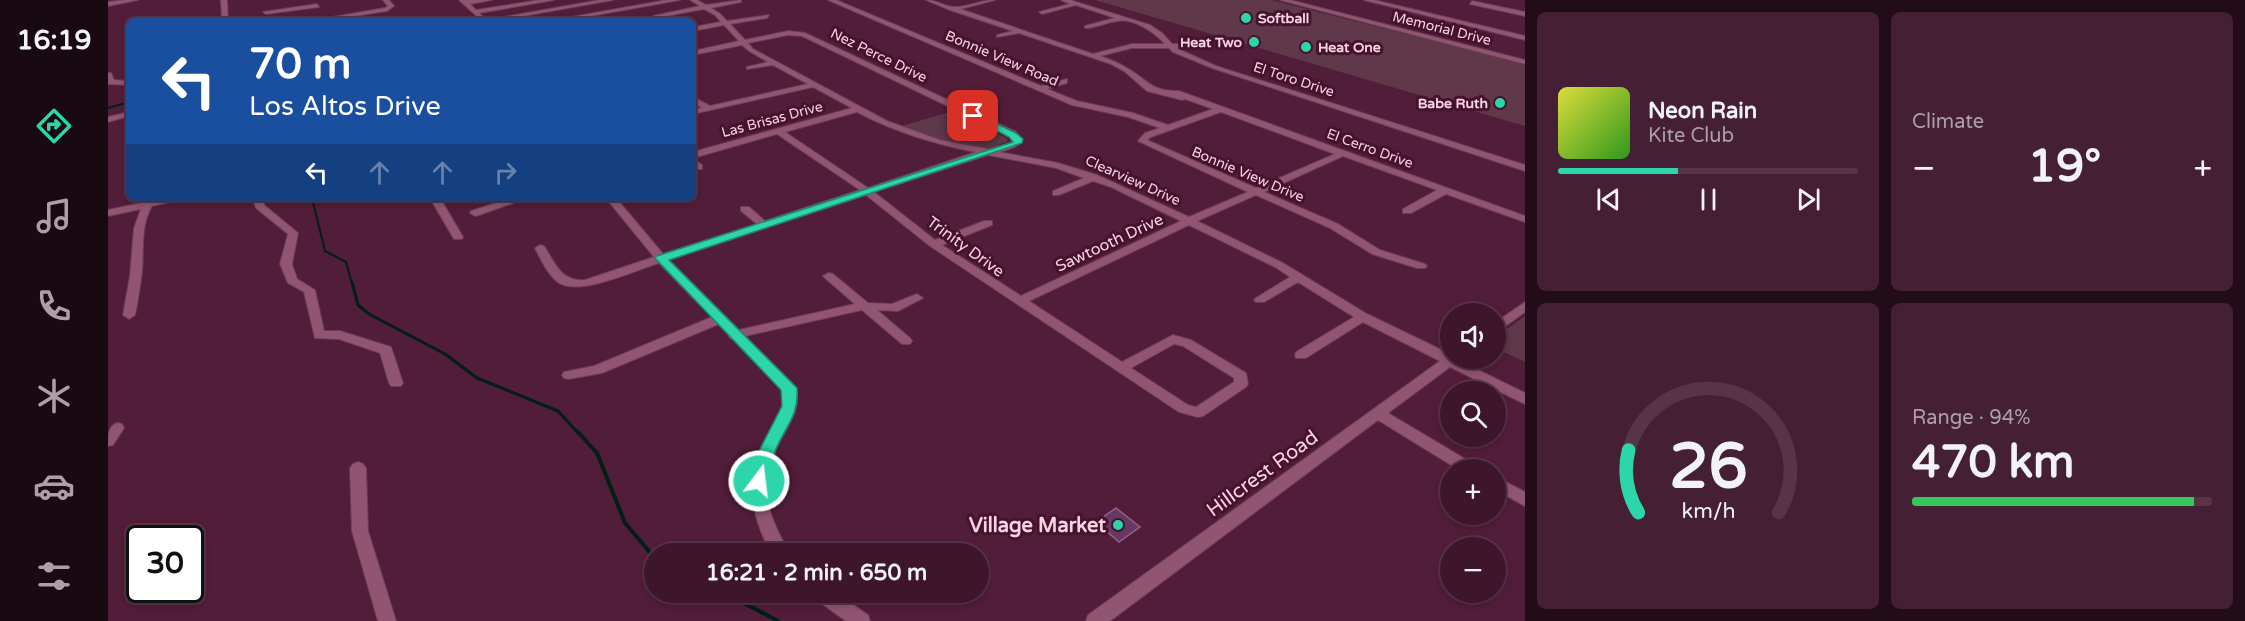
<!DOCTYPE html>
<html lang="en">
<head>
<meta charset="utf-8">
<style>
	body { margin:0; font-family:"Varela Round",sans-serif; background:#451f33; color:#f1f3f6; height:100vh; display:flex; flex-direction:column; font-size:22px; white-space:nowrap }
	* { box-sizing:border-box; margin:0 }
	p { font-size:20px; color:#ad9fa9 }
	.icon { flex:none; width:33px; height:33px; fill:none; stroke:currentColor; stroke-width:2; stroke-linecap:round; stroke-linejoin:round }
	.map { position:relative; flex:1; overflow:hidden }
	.side { display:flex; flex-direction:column; gap:12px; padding:12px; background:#220c18; width:720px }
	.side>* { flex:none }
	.hud { position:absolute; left:18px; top:18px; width:570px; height:183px; border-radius:9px; box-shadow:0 3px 9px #0003,0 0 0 2px #573547; background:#1a4fa0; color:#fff; overflow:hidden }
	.controls { position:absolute; left:1332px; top:303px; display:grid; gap:12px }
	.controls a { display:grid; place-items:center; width:66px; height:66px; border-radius:50%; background:#3e162b; box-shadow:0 3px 9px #0003,0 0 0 2px #573547; font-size:30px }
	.speed { position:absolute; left:18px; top:525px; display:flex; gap:12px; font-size:30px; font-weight:700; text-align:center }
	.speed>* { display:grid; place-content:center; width:78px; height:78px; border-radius:50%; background:#3e162b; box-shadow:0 3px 9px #0003,0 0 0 2px #573547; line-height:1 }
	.speed .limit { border:3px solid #111; border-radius:9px; background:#fff; color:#111 }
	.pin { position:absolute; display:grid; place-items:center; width:51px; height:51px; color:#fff; margin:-26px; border-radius:12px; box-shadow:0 3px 9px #0006 }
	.me { position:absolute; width:66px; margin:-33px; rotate:15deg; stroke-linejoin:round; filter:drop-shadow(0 0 4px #0008) }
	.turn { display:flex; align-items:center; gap:21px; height:126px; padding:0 24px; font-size:27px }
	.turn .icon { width:78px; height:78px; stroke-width:2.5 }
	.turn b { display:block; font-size:42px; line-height:51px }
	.lanes { display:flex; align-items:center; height:57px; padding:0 24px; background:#0003; justify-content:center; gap:30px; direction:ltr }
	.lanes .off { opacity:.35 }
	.big { font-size:45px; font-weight:700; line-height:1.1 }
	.side .widget { flex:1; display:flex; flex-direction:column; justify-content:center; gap:9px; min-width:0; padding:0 21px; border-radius:9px; background:#451f33 }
	.side .dial { align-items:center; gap:0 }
	.dial svg { height:156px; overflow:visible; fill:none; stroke:#573547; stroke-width:7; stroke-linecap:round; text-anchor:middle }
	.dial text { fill:#f1f3f6; stroke:none }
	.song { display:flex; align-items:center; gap:18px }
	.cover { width:72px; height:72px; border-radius:9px; background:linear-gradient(135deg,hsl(60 70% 55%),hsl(110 70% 35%)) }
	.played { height:6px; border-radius:3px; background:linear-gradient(90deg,#2dd5ab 40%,#573547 40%) }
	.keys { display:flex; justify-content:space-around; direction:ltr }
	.heat { display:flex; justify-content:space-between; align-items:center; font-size:33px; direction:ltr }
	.charge { height:9px; border-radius:4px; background:linear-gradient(90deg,#34c759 94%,#573547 0) }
	.side .tiles { flex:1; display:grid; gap:12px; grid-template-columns:repeat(2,1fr) }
	.trip { position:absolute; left:536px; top:543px; width:345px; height:60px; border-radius:30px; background:#3e162b; box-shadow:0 3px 9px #0003,0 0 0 2px #573547; font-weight:700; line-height:60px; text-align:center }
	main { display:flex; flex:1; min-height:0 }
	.tab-bar { display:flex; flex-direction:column; width:108px; justify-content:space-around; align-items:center; background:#190911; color:#ad9fa9 }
	.tab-bar .icon { width:42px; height:42px }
	.tab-bar .active { color:#2dd5ab }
	.tab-bar b { font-size:27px; color:#f1f3f6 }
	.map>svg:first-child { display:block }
</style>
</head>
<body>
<main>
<nav class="tab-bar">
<b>16:19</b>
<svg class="icon active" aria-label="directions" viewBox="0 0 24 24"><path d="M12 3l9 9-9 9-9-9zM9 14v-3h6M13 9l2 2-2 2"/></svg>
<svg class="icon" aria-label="music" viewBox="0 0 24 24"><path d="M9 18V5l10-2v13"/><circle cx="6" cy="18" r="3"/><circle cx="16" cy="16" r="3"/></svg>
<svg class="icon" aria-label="phone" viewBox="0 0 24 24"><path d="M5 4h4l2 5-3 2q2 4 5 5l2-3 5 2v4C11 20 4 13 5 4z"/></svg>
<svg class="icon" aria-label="climate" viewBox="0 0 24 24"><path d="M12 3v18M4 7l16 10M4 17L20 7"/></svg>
<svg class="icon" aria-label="car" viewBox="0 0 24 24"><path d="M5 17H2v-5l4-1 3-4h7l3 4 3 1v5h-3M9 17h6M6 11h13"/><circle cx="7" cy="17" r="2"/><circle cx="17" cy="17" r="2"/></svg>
<svg class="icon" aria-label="filters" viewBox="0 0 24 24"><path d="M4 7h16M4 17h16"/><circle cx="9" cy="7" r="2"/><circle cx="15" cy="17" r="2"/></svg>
</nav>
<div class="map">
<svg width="1417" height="621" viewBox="0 0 1417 621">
	<rect width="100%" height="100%" fill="#521d39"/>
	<path fill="#5f384a" d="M987,0h176l254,64v62z
		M845,111l53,27 2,3c-7,3 -16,7 -23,7 -20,2 -68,-13 -87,-21z
		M1417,316v46l-29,-14v-11z"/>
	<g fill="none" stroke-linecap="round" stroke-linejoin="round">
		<path stroke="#021f17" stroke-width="2" d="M0,108l21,-6
			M204,198l13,53 21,11 6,22"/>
		<path stroke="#021f17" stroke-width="3" d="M244,282l6,23 11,9 76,40 32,24 81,33 20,22"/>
		<path stroke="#021f17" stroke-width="4" d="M469,431l20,22 28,70 29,34
			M615,592l55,29"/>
	</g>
	<path fill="#673962" stroke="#92618d" stroke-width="1.5" d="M1008,508l24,19 -21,15 -23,-20z"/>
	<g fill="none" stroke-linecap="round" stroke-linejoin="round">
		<defs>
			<path id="minor" d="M16,0h14l-30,6v-4z
				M113,0h6l1,21h-6z
				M275,0h6l5,6 -7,5 -64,10h-14l76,-13 3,-2z
				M351,0h33l-22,4 6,6 64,-10h14l-75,13 5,5 -3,2z
				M492,0h13l-118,21h-14z
				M559,0h13l-117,21h-14z
				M582,0h7l9,5 35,-5v2l-30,6 8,5 8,8 42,-6 -2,3 -37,6 15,16 43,-9 17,2 211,99 6,9c-6,7 -13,8 -23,11l59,11 39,12 92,42 59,-25 -110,-51 7,-8 15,-5 -32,-11 -56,-12 -244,-105h8l205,86 26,-7v4l-20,6 30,12 56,12 35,12 45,-16 -28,-10 -3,1 -35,-9 -23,-20 -13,-7 -92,-31 -22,4v-2l16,-4 -63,-21 -24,-10c10,0 20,7 29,7 13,0 26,-7 40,-7l-35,9 133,45 39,-10h33c-10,-11 -31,-26 -47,-23 -11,1 -22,7 -33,7v-2l30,-8 -39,-13 -34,9 -3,-2 31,-8 -9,-4h9l80,25 12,8 10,11h26l2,-2v-4h4l3,5 -8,5h-23l40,18 309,99v6l-313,-103 -39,-16 -4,-4h-37l-32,8c9,3 19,7 27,12 23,14 24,23 52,23l346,125v6l-79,-28 -35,19h-8v-4l34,-19 -94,-34 -79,36 74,32 42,26 45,14 2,2 -2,2h-8l-45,-14 -42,-26 -74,-33 -59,26 86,42 84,51 83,40v4h9l-1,2 67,33v11l-75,-37 -62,46 89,53 2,4h-20l-81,-50 -268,201h-24l2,-6 352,-254 -77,-39 -57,36h-10l-1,-3 1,-3 58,-35 -56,-35 -34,20h-8l-2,-2 2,-2 34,-21 -15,-10 -86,-42 -160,76 93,61 51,-27 18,5 55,33 2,11 -2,3 -43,29 -5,1 -19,-5 -249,-166 -64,-51 -197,65 70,70 116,-26 -30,-26 -2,-2 6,-3 4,1 35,29 24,1 25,-10 6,4 -25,13 -21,-1 33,28 2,3 -2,3h-8l-40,-34 -117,26 49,49c11,21 -9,44 -18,64 -5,12 -9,26 -9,40 0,25 12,43 22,65h-17c-21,-36 -27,-75 -7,-112 9,-16 21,-33 17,-52l-49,-51 -3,-1 -2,-4 -9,-10 -117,49 -33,6 -5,-1 -2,-3 2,-3 30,-6 118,-49 -53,-54c-23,7 -78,33 -100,20 -11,-8 -18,-23 -24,-35l5,-3 4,1c11,17 17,36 41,34l69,-23 -48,-59h10l47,56 94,-30 -16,-13v-4h8l16,14 95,-31 -83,-56 -84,24v-6l159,-44 -39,-21 -120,27v-4l9,-2 -9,-6v-5l17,9 98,-22 -35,-19 -26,4v-2l21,-5 -19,-11 -7,-6 -49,10v-4l46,-10 -15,-16 -31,6v-4l28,-5 -6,-7 -11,-6 -48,9 -3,-2 47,-10zM680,35l14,1 208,100 3,5 -4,3 -21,5 -48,-9 -53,-19 -134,-72 -5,-6zM749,112c38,20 77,32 119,40l-108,36 -83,-56zM1113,112l114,42 -79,34 -109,-48 4,-3zM880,155l68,13 28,10 -31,13v4h6l34,-14 18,6 70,34 -160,75 -79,-51 50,-20v-4h-8l-49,19 -61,-48zM1066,344l9,2 51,32v4l-38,25 -8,-2 -57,-37z
				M1172,0h10l235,60v4z
				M1256,0h10l151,36v4z
				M1364,1l53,11v4l-55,-12z
				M209,4l2,3 -53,7 -3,-2z
				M0,73h3l3,7 15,1v4l-21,-1z
				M21,112v4l-21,6v-5z
				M585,159l9,6v4h-6l-3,-2z
				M42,198h31l-2,2 -27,6c-12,20 -8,44 -10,66 -2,14 -4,29 -7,43l-6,4 -6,-4 7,-39 4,-48 7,-19 -33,7v-6l38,-8z
				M145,198h10l1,7 34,28 -6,31 5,15 18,11 9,41h16l51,16 12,36 -2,3h-10l-2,-3 -9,-30 -41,-14 -24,-1 -11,-46 -16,-9 -8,-19 8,-30 -32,-26z
				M322,198h10l23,39 -1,2h-8z
				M404,198h15l-48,17 -4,1 -5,-3 1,-2z
				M1417,302v10l-25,18 -4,1v-9z
				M9,423l5,1 2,4 -11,17 -5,1c0,-10 0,-20 9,-23z
				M250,462l5,2 3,4 2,63 28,90h-18l-26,-90 -2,-63 3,-4z
				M1388,477l29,15v14l-29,-16z
				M703,592h24l33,23 2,6h-24l-32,-23z"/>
		</defs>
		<use href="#minor" stroke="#6c3d56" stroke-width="2"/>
		<use href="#minor" fill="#915571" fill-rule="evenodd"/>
	</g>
	<path fill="#2dd5ab" stroke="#1d8a6f" stroke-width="1.5" d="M862,114h6l40,19 7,6 -1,4 -353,117 128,128c2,28 -11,37 -21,61 -4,12 -5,25 -11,36l-6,2 -6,-2 -3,-4 9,-30 23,-45 -1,-16 -126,-132 2,-2 356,-114 -4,-5 -39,-20z"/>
	<g fill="#2dd5ab" stroke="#47122e" stroke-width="2">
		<circle cx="1138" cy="18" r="6"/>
		<circle cx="1146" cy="42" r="6"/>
		<circle cx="1198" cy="47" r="6"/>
		<circle cx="1392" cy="103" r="6"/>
		<circle cx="1010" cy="525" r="6"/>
	</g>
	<g text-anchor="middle" stroke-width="6" stroke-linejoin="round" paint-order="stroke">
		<g font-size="14" font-weight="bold" fill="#f7d4e2" stroke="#47122e" text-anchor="start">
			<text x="1150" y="23">Softball</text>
			<text x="1134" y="47" text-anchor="end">Heat Two</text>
			<text x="1210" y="52">Heat One</text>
			<text x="1380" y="108" text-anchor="end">Babe Ruth</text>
		</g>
		<g font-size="14" fill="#f7d4e2" stroke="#47122e">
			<text transform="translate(1334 28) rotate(14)" y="5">Memorial Drive</text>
			<text transform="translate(771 55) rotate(26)" y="5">Nez Perce Drive</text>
			<text transform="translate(894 58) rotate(23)" y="5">Bonnie View Road</text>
			<text transform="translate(1186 79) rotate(18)" y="5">El Toro Drive</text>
			<text transform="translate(664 119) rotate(-15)" y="5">Las Brisas Drive</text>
			<text transform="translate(1262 148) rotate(20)" y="5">El Cerro Drive</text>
			<text transform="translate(1140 174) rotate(23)" y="5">Bonnie View Drive</text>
			<text transform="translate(1025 180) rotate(24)" y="5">Clearview Drive</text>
		</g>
		<g font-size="16" fill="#f7d4e2" stroke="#47122e">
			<text transform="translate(1001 242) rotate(-25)" y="6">Sawtooth Drive</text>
			<text transform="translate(858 246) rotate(36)" y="6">Trinity Drive</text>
		</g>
		<g font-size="20" fill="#f7d4e2" stroke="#47122e">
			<text transform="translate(1154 473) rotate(-36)" y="7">Hillcrest Road</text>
		</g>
		<g font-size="20" font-weight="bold" fill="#f7d4e2" stroke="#47122e" text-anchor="end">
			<text x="998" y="532">Village Market</text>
		</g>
	</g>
</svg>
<div class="controls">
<a><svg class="icon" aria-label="sound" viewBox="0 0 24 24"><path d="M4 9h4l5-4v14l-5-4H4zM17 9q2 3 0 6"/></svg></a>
<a><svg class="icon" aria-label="search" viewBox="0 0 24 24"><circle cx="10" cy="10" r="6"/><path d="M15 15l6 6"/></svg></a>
<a>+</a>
<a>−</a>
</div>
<div class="speed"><div class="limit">30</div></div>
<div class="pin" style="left:865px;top:116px;background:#d93025"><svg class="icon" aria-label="arrive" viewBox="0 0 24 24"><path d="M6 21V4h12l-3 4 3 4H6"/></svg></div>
<svg class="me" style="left:651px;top:481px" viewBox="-20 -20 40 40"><circle r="17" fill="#2dd5ab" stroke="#fff" stroke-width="3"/><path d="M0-11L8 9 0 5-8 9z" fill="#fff"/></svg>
<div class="trip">16:21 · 2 min · 650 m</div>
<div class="hud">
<div class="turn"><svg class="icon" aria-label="left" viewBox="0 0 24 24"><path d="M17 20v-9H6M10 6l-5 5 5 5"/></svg><div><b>70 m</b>Los Altos Drive</div></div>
<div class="lanes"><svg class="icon" aria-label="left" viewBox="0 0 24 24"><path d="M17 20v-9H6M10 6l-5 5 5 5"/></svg><svg class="icon off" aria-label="ahead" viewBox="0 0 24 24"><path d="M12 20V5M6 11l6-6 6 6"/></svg><svg class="icon off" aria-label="ahead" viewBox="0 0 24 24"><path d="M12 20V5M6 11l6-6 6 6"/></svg><svg class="icon off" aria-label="right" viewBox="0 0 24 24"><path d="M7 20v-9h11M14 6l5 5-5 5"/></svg></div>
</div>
</div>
<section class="side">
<div class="tiles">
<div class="widget">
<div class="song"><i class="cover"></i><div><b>Neon Rain</b><p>Kite Club</p></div></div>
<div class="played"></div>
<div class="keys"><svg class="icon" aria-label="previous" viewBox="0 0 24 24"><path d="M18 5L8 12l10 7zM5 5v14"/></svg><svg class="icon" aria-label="pause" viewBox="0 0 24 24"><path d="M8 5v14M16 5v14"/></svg><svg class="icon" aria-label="next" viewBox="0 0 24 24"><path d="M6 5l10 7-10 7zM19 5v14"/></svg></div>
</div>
<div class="widget"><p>Climate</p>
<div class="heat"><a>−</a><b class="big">19°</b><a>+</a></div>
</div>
<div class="widget dial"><svg viewBox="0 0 100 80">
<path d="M14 69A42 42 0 1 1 86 69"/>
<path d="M14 69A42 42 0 0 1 9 37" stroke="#2dd5ab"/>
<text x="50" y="56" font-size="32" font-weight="700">26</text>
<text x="50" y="72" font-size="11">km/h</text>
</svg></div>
<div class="widget"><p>Range · 94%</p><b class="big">470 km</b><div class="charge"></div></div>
</div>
</section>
</main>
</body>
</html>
